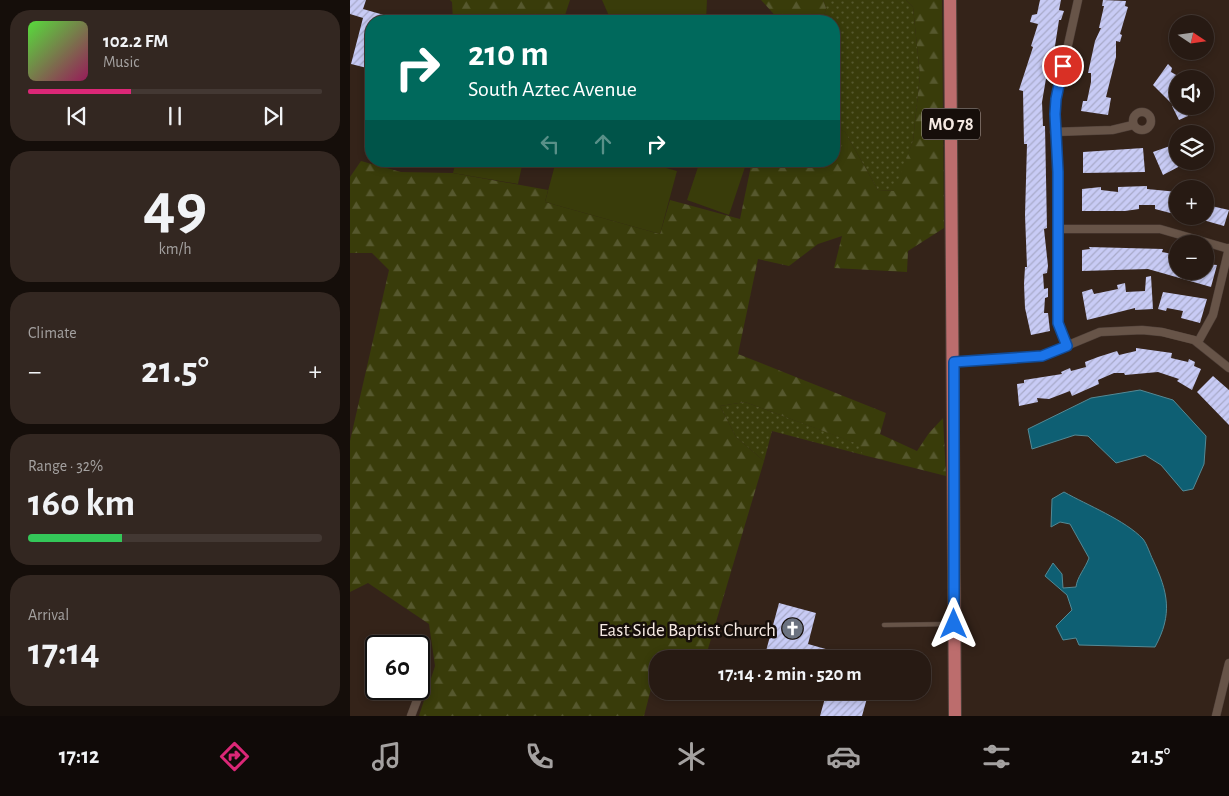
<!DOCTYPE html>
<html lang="en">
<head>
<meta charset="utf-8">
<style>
	body { margin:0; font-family:"Alegreya Sans",sans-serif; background:#332721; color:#f1f3f6; height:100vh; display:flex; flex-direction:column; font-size:19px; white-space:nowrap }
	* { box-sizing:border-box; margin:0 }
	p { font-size:16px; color:#a4a1a0 }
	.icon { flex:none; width:28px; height:28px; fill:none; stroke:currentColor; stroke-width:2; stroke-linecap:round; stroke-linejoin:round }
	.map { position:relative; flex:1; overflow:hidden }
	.drawer { display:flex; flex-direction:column; gap:10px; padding:10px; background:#150e0a; width:350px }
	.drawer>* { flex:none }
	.hud { position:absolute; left:15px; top:15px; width:475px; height:152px; border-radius:20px; box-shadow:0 2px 8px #0003,0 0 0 1px #433833; background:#00695c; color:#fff; overflow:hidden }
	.needle { width:32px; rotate:103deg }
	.tools { position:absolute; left:819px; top:15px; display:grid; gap:10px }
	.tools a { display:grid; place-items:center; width:45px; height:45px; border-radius:50%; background:#271a13; box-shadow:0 2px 8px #0003,0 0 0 1px #433833; font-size:25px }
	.speed { position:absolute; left:15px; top:635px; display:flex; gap:10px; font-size:25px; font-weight:700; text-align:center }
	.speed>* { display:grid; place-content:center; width:65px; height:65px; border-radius:50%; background:#271a13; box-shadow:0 2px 8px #0003,0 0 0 1px #433833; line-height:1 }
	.speed .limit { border:2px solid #111; border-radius:8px; background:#fff; color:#111 }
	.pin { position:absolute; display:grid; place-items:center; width:42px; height:42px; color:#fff; margin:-21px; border:2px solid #fff; border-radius:50%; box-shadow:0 1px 5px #0007 }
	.me { position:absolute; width:55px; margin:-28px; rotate:0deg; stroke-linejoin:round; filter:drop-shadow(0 0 4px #0008) }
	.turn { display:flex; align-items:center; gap:18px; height:105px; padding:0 20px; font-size:22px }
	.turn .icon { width:65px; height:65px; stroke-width:2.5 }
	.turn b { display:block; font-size:35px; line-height:42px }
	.lanes { display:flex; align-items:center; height:48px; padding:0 20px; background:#0003; justify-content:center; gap:25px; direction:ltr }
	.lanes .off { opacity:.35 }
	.big { font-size:38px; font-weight:700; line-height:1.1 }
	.drawer .tile { flex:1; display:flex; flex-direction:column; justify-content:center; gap:8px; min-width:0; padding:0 18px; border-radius:20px; background:#332721 }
	.drawer .dial { align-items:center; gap:0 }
	.dial b { font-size:65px; line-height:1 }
	.song { display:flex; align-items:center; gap:15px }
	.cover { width:60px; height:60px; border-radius:8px; background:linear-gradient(135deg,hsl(110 70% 55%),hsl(330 70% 35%)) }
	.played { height:5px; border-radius:2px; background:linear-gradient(90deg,#db2777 35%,#433833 35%) }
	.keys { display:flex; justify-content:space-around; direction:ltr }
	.heat { display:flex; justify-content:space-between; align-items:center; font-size:28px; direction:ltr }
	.charge { height:8px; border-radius:4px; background:linear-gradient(90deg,#34c759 32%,#433833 0) }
	.trip { position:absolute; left:299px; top:650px; width:282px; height:50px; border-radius:20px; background:#271a13; box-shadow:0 2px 8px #0003,0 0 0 1px #433833; font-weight:700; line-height:50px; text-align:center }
	.menu { display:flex; height:80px; justify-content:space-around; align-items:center; background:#100a08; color:#a4a1a0 }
	.menu .icon { width:35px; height:35px }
	.menu .on { color:#db2777 }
	.menu b { font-size:22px; color:#f1f3f6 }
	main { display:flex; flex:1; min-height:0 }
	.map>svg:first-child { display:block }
</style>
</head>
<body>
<main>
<section class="drawer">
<div class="tile">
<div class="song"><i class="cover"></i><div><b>102.2 FM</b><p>Music</p></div></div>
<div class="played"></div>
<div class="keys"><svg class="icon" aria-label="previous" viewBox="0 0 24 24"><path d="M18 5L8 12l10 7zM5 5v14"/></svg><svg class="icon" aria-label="pause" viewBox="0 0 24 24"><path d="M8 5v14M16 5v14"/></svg><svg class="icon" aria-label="next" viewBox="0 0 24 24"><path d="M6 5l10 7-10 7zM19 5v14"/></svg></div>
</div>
<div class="tile dial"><b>49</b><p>km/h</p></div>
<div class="tile"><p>Climate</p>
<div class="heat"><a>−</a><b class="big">21.5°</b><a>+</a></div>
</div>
<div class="tile"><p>Range · 32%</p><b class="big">160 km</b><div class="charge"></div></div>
<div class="tile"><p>Arrival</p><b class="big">17:14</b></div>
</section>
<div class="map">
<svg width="879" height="716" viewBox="0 0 879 716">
	<defs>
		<pattern id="grass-dots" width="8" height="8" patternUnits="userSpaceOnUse" patternTransform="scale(1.25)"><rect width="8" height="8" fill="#393c0a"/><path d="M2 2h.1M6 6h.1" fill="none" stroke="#56582e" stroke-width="1.8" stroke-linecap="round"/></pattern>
		<pattern id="forest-firs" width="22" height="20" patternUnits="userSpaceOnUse" patternTransform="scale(1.25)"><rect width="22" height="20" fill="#393c0a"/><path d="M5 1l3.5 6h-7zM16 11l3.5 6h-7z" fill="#56582e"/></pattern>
		<pattern id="building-hatch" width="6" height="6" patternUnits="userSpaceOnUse" patternTransform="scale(1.25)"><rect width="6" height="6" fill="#c8cbf5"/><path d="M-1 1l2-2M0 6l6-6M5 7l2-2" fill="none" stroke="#a8aac9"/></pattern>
	</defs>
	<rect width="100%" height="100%" fill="#342319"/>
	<path fill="url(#grass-dots)" d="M473,0h83l7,7 7,68 -7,66 -18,50 -17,-1 -33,-58 -11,-6v-105h-11l3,-13z
		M395,402l114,42 4,11 -91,-24 -8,30 -28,-24 -16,-31z"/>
	<path fill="url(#forest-firs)" d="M100,0h120l-7,21h-110l-1,-19z
		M411,0h62l3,8 -3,13h-43z
		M556,0h36l2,228 -36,23 -1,21 -73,-4 8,-32 -24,8 -29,22 -31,-7 -20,95 148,59 -6,21 37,17 12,-18 14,-15 3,58 -83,-21 -5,-11 -113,-42 -25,4 16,31 28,24 -59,198h-47l-1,27 -5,-1 -8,31h-225l16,-50 -6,-42 -61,-41 -18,9v-151l39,-171 -17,-17h-22v-76l11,-16 40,11 52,1 95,17 -3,12 115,32 10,-34 70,19 12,-58h82v-35l11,6 33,58 16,1 19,-50 7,-66 -7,-68z"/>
	<path fill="#393c0a" d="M252,0h105l-1,21h-82l-15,-5z
		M106,161h67l-5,23 -65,-11z
		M206,161h85l36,10 -17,63 -115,-32z
		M350,161h47l-18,54 -42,-15z"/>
	<path fill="#0e5f73" stroke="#548995" d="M790,390l33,10 33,36 -2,28 -11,25 -10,2 -22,-26 -16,-10 -29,8 -28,-27 -13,-1 -43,14 -4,-20 63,-31z
		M714,492c23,13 61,28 79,47 4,5 7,15 10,21 15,32 20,54 2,87l-76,-2 -3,-7 -13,2 -7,-14 16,-16 -5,-15 -22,-19 8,-13 9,11 1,14 13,-1c1,-10 9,-18 13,-29l-19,-34 -10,-2 -9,5 1,-28z"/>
	<path fill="url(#building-hatch)" d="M0,0h16l-3,9 35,10v2h-27v48l-20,-5 12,-46 -13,-4z
		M690,0h21l-2,10 5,1 -3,9h-2l-6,39 -6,14 -5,29 1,24h2l2,102 -3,1 4,37 -1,7 -4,1 1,15 4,-1v9l-3,1 -1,15h4l2,18 -19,4 -6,-27 -1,-24 1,-17h2l-2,-52 2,-71h-3l-1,-53 -4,-1 14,-43 -2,-1 7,-22 -8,-2 2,-7 5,-1z
		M753,0l23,1 -1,5 3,1 -8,27 2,1 -2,7 -4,-1v16l-10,40 5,1 -3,17 -27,-4 2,-10h4l4,-19v-9h-3l7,-32 6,-13h-2l5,-22h-2z
		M818,64l4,4 -1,4 7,4v30h19l-9,6v4l-9,4 -7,-14h2l-21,-21z
		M820,146l12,19 -19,10 -10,-23z
		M793,148l2,24 -62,1v-21z
		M797,186v3l31,3v23l-23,-6v-4h-16v4l-14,2h-43v-22l19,-2v3l17,2v-5z
		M857,205l22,5 -5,16 -21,-6z
		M739,247l74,2 -1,3 16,3v16h27v-7l12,1 -6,22 -63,-18 -66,2v-21l8,-1z
		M801,276l2,33 -18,1v-2l-48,12 -5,-28 10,-3 2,5 24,-5 -1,-4 8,-2 1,9 19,-1 1,-14z
		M813,292l44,7 -7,24 -19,-5 2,-7 -16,-3 -1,3 -8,-2z
		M786,348l36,5 -1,5 17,4 1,-3 6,3 -1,4 7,3 -9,21 -15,-9 2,-2 -21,-7 -33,3 -1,-2h-10l-16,7 1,4 -27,12 -2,-5 -21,8 -12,-1 1,4 -19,4 -2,-22 7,-1v-3l38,-6 -1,-2 9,-4 1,3 15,-4 -1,-5 13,-5 19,-6 2,4 17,-4z
		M863,376l16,14v35l-32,-33z
		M429,603l37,10 -8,31 46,13 -1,2h-57l-30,-8z
		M477,691h42l-7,25h-42z"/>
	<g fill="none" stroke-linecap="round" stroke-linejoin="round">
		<defs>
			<path id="lane" d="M534,625l68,-1"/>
			<path id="street" d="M783 121a9 9 0 1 1 18 0a9 9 0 1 1-18 0Z
				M704,132l58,-2 21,-5
				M708,229h102l69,20
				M848,342l15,-27 16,-67
				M717,346l-10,-23 -1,-224 22,-99
				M604,362l88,-6 58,-24 42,-2 20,2 32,8 35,28
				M61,716l8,-21
				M866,716l13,-53"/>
			<path id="primary" d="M600,0l5,716"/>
		</defs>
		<use href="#lane" stroke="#50413a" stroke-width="5"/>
		<use href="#street" stroke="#50413a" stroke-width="9"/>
		<use href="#primary" stroke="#50413a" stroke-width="14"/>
		<use href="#lane" stroke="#675448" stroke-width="4"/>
		<use href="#street" stroke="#675448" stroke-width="8"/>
		<use href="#primary" stroke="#bc6d6d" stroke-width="12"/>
	</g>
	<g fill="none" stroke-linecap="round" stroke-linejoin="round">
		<defs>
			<path id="route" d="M604,624v-262l88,-6 25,-10 -9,-23v-151l-3,-58 1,-15 7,-33"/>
		</defs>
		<use href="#route" stroke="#114b97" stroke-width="12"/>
		<use href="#route" stroke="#1a73e8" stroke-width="9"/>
	</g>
	<defs>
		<symbol id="church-disc" viewBox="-11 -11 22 22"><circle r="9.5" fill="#6b7280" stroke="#160e0a"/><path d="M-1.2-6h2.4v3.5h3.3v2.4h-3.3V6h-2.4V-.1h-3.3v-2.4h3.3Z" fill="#fff"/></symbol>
	</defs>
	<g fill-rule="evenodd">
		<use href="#church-disc" x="430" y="616" width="25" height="25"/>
	</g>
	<g text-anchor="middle" stroke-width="5" stroke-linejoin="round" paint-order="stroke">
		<rect fill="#160e0a" stroke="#b3a8a2" stroke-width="1" x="572" y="108.5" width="58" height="31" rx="4"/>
		<g font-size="18" font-weight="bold" fill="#f6eae3">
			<text x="601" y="130">MO 78</text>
		</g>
		<g font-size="19" fill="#f6eae3" stroke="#160e0a" text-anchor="end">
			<text x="426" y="636">East Side Baptist Church</text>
		</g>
	</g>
</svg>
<div class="tools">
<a><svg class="needle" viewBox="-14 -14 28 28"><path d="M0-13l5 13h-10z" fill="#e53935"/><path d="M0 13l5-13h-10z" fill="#a4a1a0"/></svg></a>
<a><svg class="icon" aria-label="sound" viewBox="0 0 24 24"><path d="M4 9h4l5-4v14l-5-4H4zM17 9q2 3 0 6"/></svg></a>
<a><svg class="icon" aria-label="layers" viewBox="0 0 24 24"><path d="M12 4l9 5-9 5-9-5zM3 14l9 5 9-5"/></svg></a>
<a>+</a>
<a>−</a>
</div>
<div class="speed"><div class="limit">60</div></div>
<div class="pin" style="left:713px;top:66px;background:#d93025"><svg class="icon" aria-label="arrive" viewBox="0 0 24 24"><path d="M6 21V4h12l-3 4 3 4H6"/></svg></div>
<svg class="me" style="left:604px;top:624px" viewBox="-20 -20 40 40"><path d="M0-17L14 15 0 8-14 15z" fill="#1a73e8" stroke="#fff" stroke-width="4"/></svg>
<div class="trip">17:14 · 2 min · 520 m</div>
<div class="hud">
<div class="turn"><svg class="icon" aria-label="right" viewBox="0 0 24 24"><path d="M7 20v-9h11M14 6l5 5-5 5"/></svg><div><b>210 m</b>South Aztec Avenue</div></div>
<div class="lanes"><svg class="icon off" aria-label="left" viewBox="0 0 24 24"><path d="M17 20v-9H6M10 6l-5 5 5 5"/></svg><svg class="icon off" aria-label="ahead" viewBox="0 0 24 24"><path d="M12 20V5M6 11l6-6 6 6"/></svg><svg class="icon" aria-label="right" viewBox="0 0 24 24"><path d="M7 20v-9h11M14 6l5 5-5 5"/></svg></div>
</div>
</div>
</main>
<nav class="menu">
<b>17:12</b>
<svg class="icon on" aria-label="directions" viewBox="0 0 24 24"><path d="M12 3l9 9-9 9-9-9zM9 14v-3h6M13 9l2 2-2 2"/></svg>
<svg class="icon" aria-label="music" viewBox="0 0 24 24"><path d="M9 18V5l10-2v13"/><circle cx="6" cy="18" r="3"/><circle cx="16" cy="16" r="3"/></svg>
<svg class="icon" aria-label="phone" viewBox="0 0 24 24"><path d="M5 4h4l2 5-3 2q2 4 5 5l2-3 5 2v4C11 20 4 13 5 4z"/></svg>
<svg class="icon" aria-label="climate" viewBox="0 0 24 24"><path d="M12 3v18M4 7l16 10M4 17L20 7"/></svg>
<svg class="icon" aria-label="car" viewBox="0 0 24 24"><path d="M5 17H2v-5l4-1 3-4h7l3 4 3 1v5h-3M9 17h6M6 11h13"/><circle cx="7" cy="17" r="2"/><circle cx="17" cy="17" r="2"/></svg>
<svg class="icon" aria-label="filters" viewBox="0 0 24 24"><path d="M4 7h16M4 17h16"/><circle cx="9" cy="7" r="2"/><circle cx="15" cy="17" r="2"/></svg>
<b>21.5°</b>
</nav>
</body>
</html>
